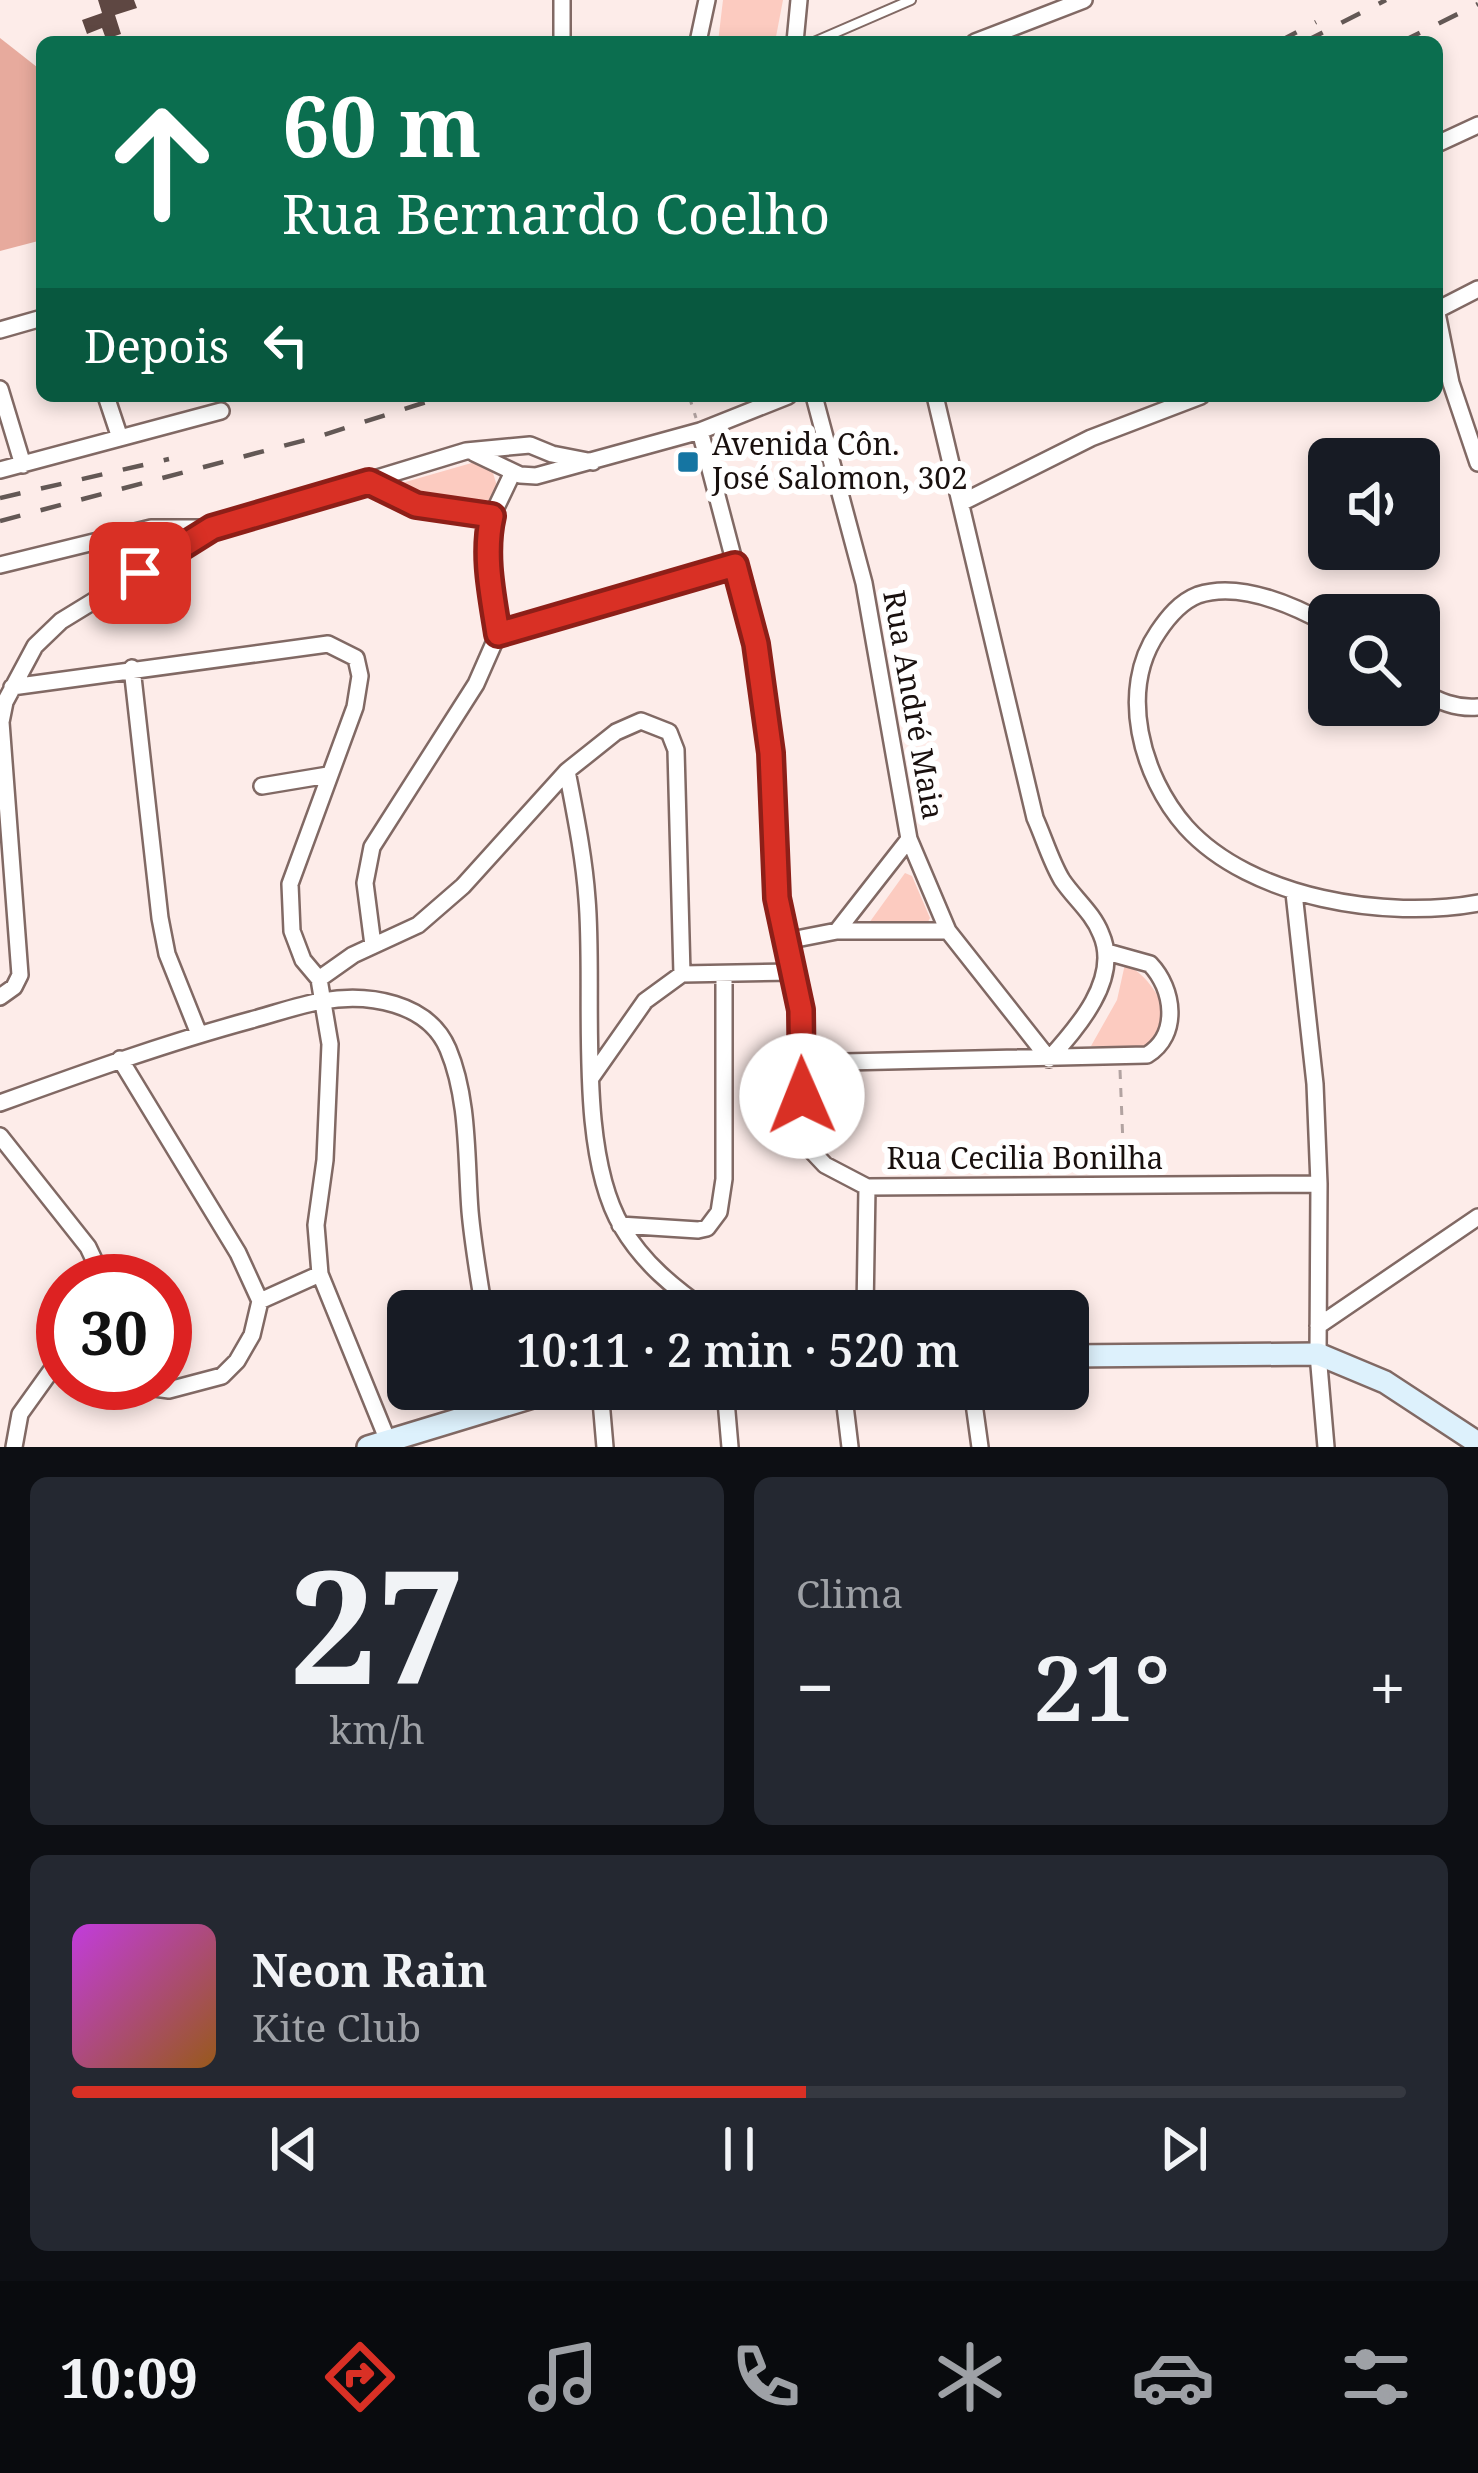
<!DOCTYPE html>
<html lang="pt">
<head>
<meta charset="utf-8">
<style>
	body { margin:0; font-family:"Noto Serif",serif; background:#242831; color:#f1f3f6; height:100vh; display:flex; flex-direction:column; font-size:45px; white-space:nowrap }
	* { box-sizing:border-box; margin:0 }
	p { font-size:39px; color:#9ea1a6 }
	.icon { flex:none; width:66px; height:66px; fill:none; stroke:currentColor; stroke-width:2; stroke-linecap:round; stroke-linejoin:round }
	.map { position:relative; height:1447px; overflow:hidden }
	.details { display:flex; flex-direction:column; gap:30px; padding:30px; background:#0d0f14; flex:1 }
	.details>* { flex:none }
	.banner { position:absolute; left:36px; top:36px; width:1407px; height:366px; border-radius:18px; box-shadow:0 6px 18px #0003; background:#0b6e4f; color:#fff; overflow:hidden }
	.fabs { position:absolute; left:1308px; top:438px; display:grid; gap:24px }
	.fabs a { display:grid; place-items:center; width:132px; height:132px; border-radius:18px; background:#171b24; box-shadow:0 6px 18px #0003; font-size:60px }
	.speed { position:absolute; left:36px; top:1254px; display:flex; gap:24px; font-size:60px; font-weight:700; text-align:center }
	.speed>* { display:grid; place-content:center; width:156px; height:156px; border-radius:50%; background:#171b24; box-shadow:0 6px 18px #0003; line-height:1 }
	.speed .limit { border:18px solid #d22; background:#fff; color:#111 }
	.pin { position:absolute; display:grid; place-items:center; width:102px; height:102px; color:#fff; margin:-51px; border-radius:24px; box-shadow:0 6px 18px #0006 }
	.me { position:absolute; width:132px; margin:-66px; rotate:359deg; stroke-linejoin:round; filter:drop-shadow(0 0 9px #0008) }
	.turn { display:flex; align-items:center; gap:42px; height:252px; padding:0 48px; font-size:54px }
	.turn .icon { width:156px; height:156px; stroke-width:2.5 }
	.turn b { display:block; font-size:84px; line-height:102px }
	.then { display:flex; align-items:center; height:114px; padding:0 48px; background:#0003; gap:24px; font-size:45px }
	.big { font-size:90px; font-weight:600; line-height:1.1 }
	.details .card { flex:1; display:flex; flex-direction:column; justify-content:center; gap:18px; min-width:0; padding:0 42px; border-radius:18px; background:#242831 }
	.details .dial { align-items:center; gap:0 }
	.dial b { font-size:156px; line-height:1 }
	.song { display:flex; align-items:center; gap:36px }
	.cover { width:144px; height:144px; border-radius:18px; background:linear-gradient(135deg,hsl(290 70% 55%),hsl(30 70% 35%)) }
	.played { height:12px; border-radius:6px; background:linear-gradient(90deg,#d93025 55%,#363941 55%) }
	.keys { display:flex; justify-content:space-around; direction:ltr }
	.heat { display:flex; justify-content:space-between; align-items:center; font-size:66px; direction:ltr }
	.details .tiles { flex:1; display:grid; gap:30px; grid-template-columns:1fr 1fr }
	.card:last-child { grid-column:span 2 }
	.trip { position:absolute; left:387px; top:1290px; width:702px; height:120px; border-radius:18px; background:#171b24; box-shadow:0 6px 18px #0003; font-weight:600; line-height:120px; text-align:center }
	.menu { display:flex; height:192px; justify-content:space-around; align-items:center; background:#090b0e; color:#9ea1a6 }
	.menu .icon { width:84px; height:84px }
	.menu .selected { color:#d93025 }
	.menu b { font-size:54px; color:#f1f3f6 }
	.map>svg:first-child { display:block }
</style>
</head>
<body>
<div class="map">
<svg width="1478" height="1447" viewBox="0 0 1478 1447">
	<rect width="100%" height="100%" fill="#fdece9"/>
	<path fill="#fccbc0" d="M723,0h60l-8,42h-57z
		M475,462l18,11 4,13 -8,19c-30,12 -74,-4 -101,-18z
		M905,873l7,3 18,42 -2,4 -59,1z
		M1125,964c24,10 59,57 25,79 -15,10 -41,3 -59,3l26,-46z"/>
	<path fill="#e7aa9d" d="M0,38l42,33v169l-42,11z"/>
	<path fill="#5e4742" d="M98,0h36l3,8 -22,7 6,19 -15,5 -4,-11 -15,6 -5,-14 20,-7z"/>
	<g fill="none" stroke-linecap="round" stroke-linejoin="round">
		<defs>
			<path id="lane" d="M814,42l97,-42"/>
			<path id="street" d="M562,0v42
				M698,42l9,-42
				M795,42l4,-42
				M975,42l109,-42
				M1437,144l41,-19
				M1437,310l41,-21
				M1437,313l14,70 27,80
				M0,330l42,-12
				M0,389l23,76
				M106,396l14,42
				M814,396l50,187 45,256 39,92 101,128
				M935,396l100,422c9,20 16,44 27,62 12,18 31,33 39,54 20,45 -24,94 -52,125
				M700,431l56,213 15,109 6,145 24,111 2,119 6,20 16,17 42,22 452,-3
				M474,453l46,22 16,1 164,-45 88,-35
				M0,470l221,-59
				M369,482l47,23 76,11
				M961,503l130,-65 110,-42
				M0,565l151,-37h59
				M1329,625c-36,-20 -89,-44 -131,-30 -18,7 -30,22 -40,37 -40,58 -17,144 28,195 65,72 201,93 292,76
				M498,634l237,-69
				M132,668l28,250 7,36 32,80
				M12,687l316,-43 28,14 4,18 -5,31 -65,177 2,47 11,29 16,19 11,65 -5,116 -9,65 4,49 68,167
				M1419,690c19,11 37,19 59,17
				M567,771c8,42 17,85 20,128 8,92 -12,249 35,328 21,36 52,61 85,84
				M262,786l66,-11
				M1294,893l21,191 4,100 -1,170 8,93
				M837,931l72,-92
				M786,941l51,-10h111
				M373,945l-8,-62 7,-36 104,-163 22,-50 -11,-98 5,-20 21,-44
				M319,979l34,-24 65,-30 45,-39 104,-115 49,-39 25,-11 28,11 7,18 6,224
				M0,997l14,-10 6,-12 -19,-253 4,-20 30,-56 26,-25 152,-93 253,-77 64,-6 22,9 41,8
				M801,1063l346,-8c33,-20 27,-66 3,-91l-43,-12
				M591,1078l54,-77 37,-27 112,-2
				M0,1103c83,-30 166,-60 251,-83 23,-6 47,-15 71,-19 46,-8 106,1 126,48 21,50 18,110 22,162 3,34 9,67 14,100
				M0,1136l88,111 16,34
				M620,1225l78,5 9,-2 12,-16 5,-33v-205
				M260,1301l60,-27
				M865,1311l2,-124
				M1318,1326l160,-109
				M118,1383l51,7 53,-14 15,-15 15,-26 8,-34 -22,-48 -118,-194
				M600,1389l5,58
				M725,1389l5,58
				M843,1389l7,58
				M972,1389l8,58
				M14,1447l6,-33 43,-60"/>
			<path id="secondary" d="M1068,1356l250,-2 67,28 93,61
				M368,1447l191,-58"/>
		</defs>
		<use href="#lane" stroke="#816964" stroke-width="12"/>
		<use href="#street" stroke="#816964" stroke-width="20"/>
		<use href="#secondary" stroke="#816964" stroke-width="26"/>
		<path stroke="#b2a3a1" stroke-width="3" stroke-dasharray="9 9" stroke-linecap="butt" d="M689,396l7,22
			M1120,1070l4,99"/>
		<use href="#lane" stroke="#fff" stroke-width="8"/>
		<use href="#street" stroke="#fff" stroke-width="15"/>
		<use href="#secondary" stroke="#ddf1fc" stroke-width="21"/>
		<path stroke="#635855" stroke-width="4.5" stroke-dasharray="21 21" stroke-linecap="butt" d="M1278,42l38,-20
			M1304,42l82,-42
			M1401,42l77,-38
			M0,498l169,-39
			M0,521l317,-84 128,-41"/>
	</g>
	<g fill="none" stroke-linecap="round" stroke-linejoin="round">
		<defs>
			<path id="route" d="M140,573l72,-45 157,-46 47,23 76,11c-9,39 0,79 6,118l237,-69 21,79 15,109 6,145 24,112 1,86"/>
		</defs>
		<use href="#route" stroke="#8d1f18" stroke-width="30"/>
		<use href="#route" stroke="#d93025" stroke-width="21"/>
	</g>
	<rect fill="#1575a2" stroke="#fff" stroke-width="4.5" x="676" y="450" width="24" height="24" rx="6"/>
	<g text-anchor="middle" stroke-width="12" stroke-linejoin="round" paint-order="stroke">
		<g font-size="30" fill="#19100e" stroke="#fff" text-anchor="start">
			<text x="712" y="455">Avenida Côn.<tspan x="712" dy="34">José Salomon, 302</tspan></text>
		</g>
		<g font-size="30" fill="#19100e" stroke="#fff">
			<text transform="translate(913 705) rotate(80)" y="10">Rua André Maia</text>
			<text x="1025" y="1169">Rua Cecilia Bonilha</text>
		</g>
	</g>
</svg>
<div class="fabs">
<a><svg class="icon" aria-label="sound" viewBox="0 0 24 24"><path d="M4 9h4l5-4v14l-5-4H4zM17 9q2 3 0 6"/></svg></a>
<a><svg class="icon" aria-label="search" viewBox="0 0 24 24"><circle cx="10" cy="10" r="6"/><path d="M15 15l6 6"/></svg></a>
</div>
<div class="speed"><div class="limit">30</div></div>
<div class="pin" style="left:140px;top:573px;background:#d93025"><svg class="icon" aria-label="arrive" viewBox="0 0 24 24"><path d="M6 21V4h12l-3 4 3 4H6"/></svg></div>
<svg class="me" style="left:802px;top:1096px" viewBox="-20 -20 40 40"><circle r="19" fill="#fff"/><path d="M0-13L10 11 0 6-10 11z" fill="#d93025"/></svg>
<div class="trip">10:11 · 2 min · 520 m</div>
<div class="banner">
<div class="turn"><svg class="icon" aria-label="ahead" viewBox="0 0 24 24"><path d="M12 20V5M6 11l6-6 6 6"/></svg><div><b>60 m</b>Rua Bernardo Coelho</div></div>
<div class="then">Depois<svg class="icon" aria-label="left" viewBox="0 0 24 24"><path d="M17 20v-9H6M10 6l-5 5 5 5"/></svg></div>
</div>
</div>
<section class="details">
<div class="tiles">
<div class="card dial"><b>27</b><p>km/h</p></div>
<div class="card"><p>Clima</p>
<div class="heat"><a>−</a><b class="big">21°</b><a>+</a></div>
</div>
<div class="card">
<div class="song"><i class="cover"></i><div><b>Neon Rain</b><p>Kite Club</p></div></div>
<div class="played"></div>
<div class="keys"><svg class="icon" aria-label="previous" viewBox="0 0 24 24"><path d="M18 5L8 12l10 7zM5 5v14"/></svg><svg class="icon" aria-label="pause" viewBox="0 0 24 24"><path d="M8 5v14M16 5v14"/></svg><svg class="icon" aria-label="next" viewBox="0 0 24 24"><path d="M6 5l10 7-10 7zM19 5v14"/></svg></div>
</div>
</div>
</section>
<nav class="menu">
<b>10:09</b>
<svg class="icon selected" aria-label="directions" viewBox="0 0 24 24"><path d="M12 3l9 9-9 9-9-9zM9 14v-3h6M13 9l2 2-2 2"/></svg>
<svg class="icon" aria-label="music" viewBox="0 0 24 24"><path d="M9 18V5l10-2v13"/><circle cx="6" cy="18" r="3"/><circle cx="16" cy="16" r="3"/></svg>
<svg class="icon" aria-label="phone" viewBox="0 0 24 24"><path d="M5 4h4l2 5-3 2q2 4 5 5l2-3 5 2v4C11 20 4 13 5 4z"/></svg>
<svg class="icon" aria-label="climate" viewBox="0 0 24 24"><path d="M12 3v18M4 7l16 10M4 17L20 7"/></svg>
<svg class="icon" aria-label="car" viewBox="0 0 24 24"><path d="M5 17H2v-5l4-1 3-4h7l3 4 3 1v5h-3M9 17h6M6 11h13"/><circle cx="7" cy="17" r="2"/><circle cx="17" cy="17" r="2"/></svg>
<svg class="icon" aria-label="filters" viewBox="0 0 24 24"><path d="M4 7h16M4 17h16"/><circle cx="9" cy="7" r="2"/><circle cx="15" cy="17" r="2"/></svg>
</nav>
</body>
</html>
